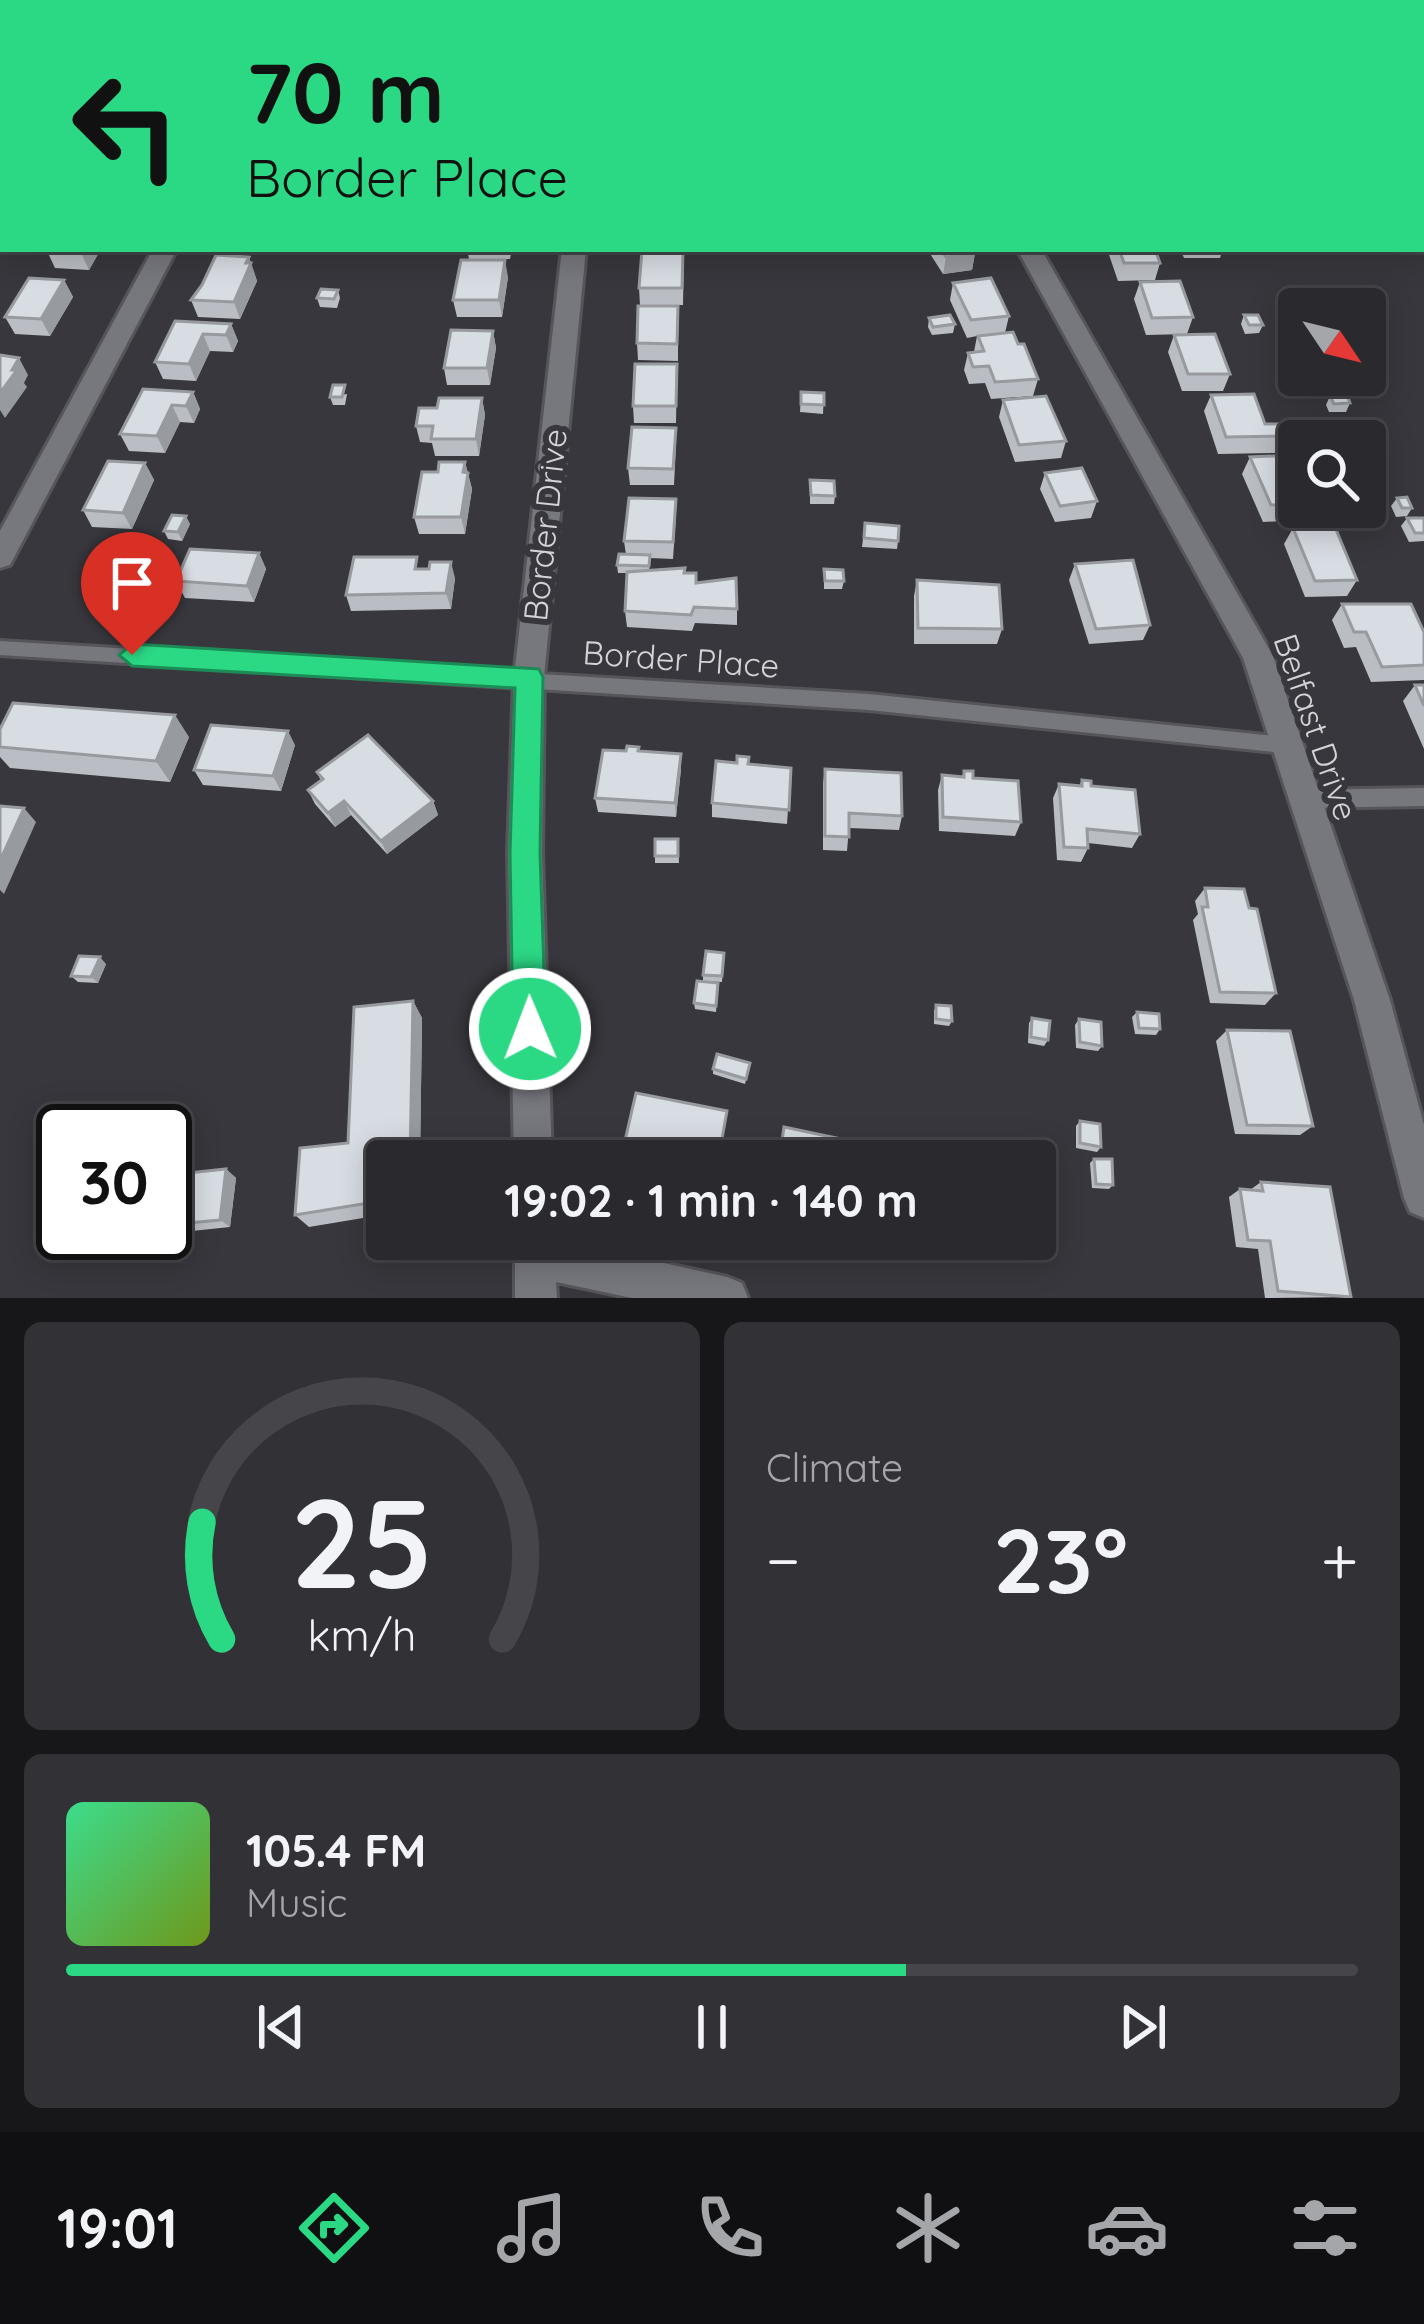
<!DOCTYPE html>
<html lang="en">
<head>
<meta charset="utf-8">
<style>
	body { margin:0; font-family:Quicksand,sans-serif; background:#313136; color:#f1f3f6; height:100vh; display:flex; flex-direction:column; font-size:45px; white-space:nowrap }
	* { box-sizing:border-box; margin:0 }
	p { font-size:39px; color:#a5a6aa }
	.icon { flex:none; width:66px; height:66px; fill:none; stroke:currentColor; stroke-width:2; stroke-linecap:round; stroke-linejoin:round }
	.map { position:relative; height:1298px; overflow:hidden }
	.details { display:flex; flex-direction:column; gap:24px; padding:24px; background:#171719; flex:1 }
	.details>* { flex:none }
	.hud { position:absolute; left:0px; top:0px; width:1425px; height:252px; box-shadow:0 6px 30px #0003,0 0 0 3px #45454a; background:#2bd884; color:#111; overflow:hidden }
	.needle { width:78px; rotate:125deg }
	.controls { position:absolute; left:1278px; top:288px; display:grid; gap:24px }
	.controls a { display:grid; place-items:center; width:108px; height:108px; border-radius:12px; background:#29292e; box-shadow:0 6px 30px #0003,0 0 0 3px #45454a; font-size:60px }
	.speed { position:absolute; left:36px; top:1104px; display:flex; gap:24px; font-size:60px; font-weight:700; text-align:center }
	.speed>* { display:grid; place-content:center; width:156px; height:156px; border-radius:50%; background:#29292e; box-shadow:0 6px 30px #0003,0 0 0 3px #45454a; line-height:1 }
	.speed .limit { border:6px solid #111; border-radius:18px; background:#fff; color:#111 }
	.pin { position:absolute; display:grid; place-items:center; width:102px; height:102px; color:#fff; margin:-123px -51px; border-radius:50% 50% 50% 0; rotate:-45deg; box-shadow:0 0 12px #0007 }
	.pin .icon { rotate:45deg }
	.me { position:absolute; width:132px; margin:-66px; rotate:359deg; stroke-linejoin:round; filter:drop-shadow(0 0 9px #0008) }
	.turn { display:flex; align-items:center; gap:42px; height:252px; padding:0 48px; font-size:54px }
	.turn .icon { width:156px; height:156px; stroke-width:2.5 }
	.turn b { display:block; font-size:84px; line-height:102px }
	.big { font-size:90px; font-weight:700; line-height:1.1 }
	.details .card { flex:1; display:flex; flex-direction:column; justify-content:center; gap:18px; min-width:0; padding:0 42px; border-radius:18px; background:#313136 }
	.details .dial { align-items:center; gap:0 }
	.dial svg { height:312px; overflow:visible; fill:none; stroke:#45454a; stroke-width:7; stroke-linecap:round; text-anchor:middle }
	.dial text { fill:#f1f3f6; stroke:none }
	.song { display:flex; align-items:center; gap:36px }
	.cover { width:144px; height:144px; border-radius:18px; background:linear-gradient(135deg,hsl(150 70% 55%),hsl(80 70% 35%)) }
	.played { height:12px; border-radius:6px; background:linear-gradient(90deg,#2bd884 65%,#45454a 65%) }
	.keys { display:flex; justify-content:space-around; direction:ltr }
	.heat { display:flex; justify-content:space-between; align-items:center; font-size:66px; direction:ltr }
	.details .tiles { flex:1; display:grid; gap:24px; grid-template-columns:1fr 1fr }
	.card:last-child { grid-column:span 2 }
	.trip { position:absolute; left:366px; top:1140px; width:690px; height:120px; border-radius:12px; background:#29292e; box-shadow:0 6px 30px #0003,0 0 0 3px #45454a; font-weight:700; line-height:120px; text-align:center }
	.tabs { display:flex; height:192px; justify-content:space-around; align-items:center; background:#101012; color:#a5a6aa }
	.tabs .icon { width:84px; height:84px }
	.tabs .active { color:#2bd884 }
	.tabs b { font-size:54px; color:#f1f3f6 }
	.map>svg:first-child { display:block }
</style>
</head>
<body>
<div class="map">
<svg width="1424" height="1298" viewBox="0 0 1424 1298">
	<rect width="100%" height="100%" fill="#37373d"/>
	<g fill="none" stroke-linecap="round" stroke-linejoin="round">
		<defs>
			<path id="service" d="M0,641l869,53 415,43 7,2 2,6 -2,6 -7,2 -415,-43 -869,-55z
				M1424,788v18l-121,2 -7,-3 -3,-6 3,-6 7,-3z"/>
			<path id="minor" d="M153,249h24l-167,316 -10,3v-37z
				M562,249h24l-42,428 -2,176 10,308h-38l-6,-308 6,-176z
				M1017,249h24l232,407 117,344 34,125v93l-14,-6 -6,-14 -50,-198 -111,-342z
				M515,1239h40l172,38 15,6 6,15h-116l-76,-16 1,16h-42z"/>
			<path id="secondary" d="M0,75h3v12h-3z
				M1422,77h2v12h-2z"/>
		</defs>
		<use href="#service" stroke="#55555a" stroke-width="6"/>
		<use href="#minor" stroke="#55555a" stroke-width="6"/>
		<use href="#secondary" stroke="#55555a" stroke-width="6"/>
		<use href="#service" fill="#77777e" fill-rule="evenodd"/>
		<use href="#minor" fill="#77777e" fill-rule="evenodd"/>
		<use href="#secondary" fill="#77777e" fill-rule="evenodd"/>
	</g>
	<path fill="#babdc3" d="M1056,0h94l-1,3h-53z
		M101,249l-12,21 -34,-2 -8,-17z
		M230,249h38l-3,6 -33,-1z
		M467,249h45l-2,10h-41z
		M644,249h40l-1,56h-43l-1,-17z
		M927,249h46l2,4 -3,17 -29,4z
		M1107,249h52l-2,6 3,8 -5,17 -37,1z
		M1180,249h43l-3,9h-36z
		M249,257l8,24 -17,38 -42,-2 -7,-17z
		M508,277l-6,40h-45l-4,-17z
		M64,280l9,17 -23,39 -35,-2 -10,-17z
		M1140,282l53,35 -6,17 -41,1 -12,-36z
		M953,283l56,33 -4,17 13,11 20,35 -5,17 -42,3 -6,-16 -16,1 -5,-14 4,-17 6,-1 3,-16 -10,2 -17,-38z
		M338,290l2,8 -3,10 -17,-1 -3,-9z
		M678,306v55l-40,-1 -1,-17z
		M1244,315l19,10 -4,8 -14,1 -4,-10z
		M929,318l26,6 -2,9 -21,2 -4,-8z
		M175,321l56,3 7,17 -5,11 -23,-1 -14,30 -33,-2 -8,-17z
		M493,331l3,17 -6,37h-43l-3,-17z
		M1174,335l56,39 -7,17h-41l-14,-39z
		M677,364l-1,59h-42l-1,-17z
		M193,392l7,17 -6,14 -14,-1 -15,31 -36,-2 -9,-17z
		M801,392l23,1 -1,21 -23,-2z
		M347,394l-2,11h-12l-3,-8z
		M1211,395l74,41 -8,17 -59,1 -14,-43z
		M1330,396l20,7 -4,9h-17l-3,-7z
		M482,398l3,17 -6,41h-44l-3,-13 -12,-1 -4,-16 21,-18z
		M1003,400l63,41 -5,17 -46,4 -16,-45z
		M676,445l-2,40h-44l-2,-17z
		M1299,455v52h11l-7,13 -40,2 -21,-48 8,-17z
		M465,462l7,27 -7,45h-46l-5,-17 24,-45z
		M145,463l9,17 -22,49 -40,-2 -9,-17z
		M1045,473l52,28 -6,17 -36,4 -15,-33z
		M810,480l25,16 -1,8h-24z
		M1397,498l15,10 -5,8 -11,1 -5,-11z
		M676,516l-3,43 -23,-1 -1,13 36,2 11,10 41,26v16l-42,-2 -3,8 -65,-4 -2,-16 2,-38h-9l-1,-8 9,-10 -2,-14z
		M1407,518h17v23l-15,1 -8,-16z
		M865,523l33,18 -1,8 -35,-2z
		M190,524l-8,17 -14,-2 -4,-8z
		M1293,528l64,52 -10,16 -42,1 -21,-53z
		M259,553l7,16 -12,33 -69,-4 -9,-17z
		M1075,564l75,61 -7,15 -54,4 -20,-64z
		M420,569l35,9 -4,31 -100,2 -5,-16z
		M824,569l20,12 -2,8h-18z
		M917,580l85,49 -5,15h-83v-48z
		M1342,604l82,28v48l-53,2 -15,-35 -12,1 -12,-28z
		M1415,685h9v64l-21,-48z
		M0,729l189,8 -19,45 -160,-14 -10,-11z
		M295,745l-14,46 -78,-6 -9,-15z
		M639,752l42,17 -5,48 -78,-5 -3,-14z
		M748,764l43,4 -4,56 -75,-7v-14z
		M825,769l77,47 -3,14 -50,-2 -2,23 -24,-1v-67z
		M964,771l9,7 48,44 -6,14 -76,-5 -1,-41 4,-15 20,2z
		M317,772l116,29 5,14 -51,39 -36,-39 -16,12 -20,-23 -7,-14 13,-9z
		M1082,780l9,6 49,48 -8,14 -44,-5v5l-7,14 -24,-2 -4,-62 6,-14 20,2z
		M655,839h23l1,24h-24z
		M1205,888l44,20 27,85 -11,12 -55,-2 -17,-83 5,-6 -3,-13z
		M724,953l-2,29 -19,-1v-6z
		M106,964l-8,19 -20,-1 -7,-6z
		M718,983l-2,29 -21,-3 -1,-6z
		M413,1001l9,17 -2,143h-33v53l-78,13 -14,-12 53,-72z
		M936,1005l16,16 -3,5 -15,-2v-13z
		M1137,1012l23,17 -4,6 -21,-1 -3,-17z
		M1032,1018l16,22 -4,6 -16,-3 1,-20z
		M1079,1019l23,27 -4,5 -22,-3 -1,-23z
		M1227,1030l86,96 -13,9 -65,-1 -19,-93z
		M750,1063l-5,21 -32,-10v-5z
		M1080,1121l21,26 -4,5 -21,-4v-22z
		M951,1140l17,18 15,3h-37v-12z
		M1094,1159l19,26 -4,4 -17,-1 -2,-25z
		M226,1169l10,9 -6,49 -57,6 -8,-5v-31z
		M1261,1182l90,115 -86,1 -7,-49 -22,-2 -7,-50 11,-8 10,1z
		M979,1239h56l12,4 -7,7z"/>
	<path fill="#979a9f" d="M83,249h18l-12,21 -8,-17z
		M975,253l-3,17 -29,4 3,-17z
		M249,257l8,24 -17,38 -6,-17z
		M505,260l3,17 -6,40 -3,-17z
		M64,280l9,17 -23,39 -9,-17z
		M231,324l7,17 -5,11 -7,-17z
		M493,331l3,17 -6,37 -3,-17z
		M203,334l7,17 -14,30 -7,-17z
		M19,358l9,17 -4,8 3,4 -22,31 -5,-8v-17z
		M193,392l7,17 -6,14 -8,-17z
		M482,398l3,17 -6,41 -3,-17z
		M172,405l8,17 -15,31 -8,-17z
		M465,462l7,27 -7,45 -4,-17z
		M145,463l9,17 -22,49 -9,-16z
		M186,516l4,8 -8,17 -4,-9z
		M259,553l7,16 -12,33 -7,-16z
		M451,562l4,16 -4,31 -5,-16z
		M175,715l14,22 -19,45 -14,-21z
		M288,731l7,14 -14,46 -8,-15z
		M681,754v15l-5,48 -1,-14z
		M344,801l7,14 -16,12 -7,-14z
		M433,801l5,14 -51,39 -6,-13z
		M24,808l12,14 -32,72 -4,-4v-29z
		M100,957l6,7 -8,19 -7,-6z
		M413,1001l9,17 -2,143h-10z
		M226,1169l10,9 -6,49 -10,-7z"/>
	<path fill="#d8dce3" stroke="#979a9f" stroke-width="3" d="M23,0h55l-3,2 2,1h-61z
		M463,0h52l-1,3h-52z
		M646,0l31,1v2h-46v-2z
		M48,249h35l-2,4 -34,-2z
		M941,249h32l2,4 -29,4z
		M1119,249h36l5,14h-36z
		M642,250l41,1 -1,37h-43z
		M216,255l33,2 -3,6h5l-17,39 -43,-2 11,-15z
		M461,260h44l-6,40h-46z
		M29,278l35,2 -23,39 -36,-2z
		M991,278l18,38 -38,4 -18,-37z
		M1180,281l13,36 -41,1 -12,-36z
		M321,289l17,1 -4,9 -17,-1z
		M638,306h40l-1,38 -40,-1z
		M950,315l5,9 -22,3 -4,-9z
		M1244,315h14l5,10h-14z
		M175,321l56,3 -5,11 -23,-1 -14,30 -34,-2z
		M451,330l42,1 -6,37h-43z
		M1013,332l5,12h6l14,35 -43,3 -6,-16 -16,1 -5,-14 16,-2 -6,-15z
		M1215,334l15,40h-42l-14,-39z
		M0,355l19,3 -7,12h5l-17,23z
		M635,364h42l-1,42h-43z
		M333,385h12l-3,12h-12z
		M143,389l50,3 -7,14 -14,-1 -15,31 -37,-2z
		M801,392l23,1v12l-23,-1z
		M1254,394l11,30h15l5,12 -59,1 -15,-42z
		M1347,395l3,8 -16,1 -4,-8z
		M1046,396l20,45 -47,4 -16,-45z
		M439,398h43l-6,41h-45l2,-13h-17l3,-18h18z
		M632,427l44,1 -3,41 -45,-1z
		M1299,455v16l-2,1 2,32 -28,1 -21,-48z
		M108,461l37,2 -22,50 -40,-3z
		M439,462h26l-2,10 5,1 -7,44h-47l8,-45h16z
		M1082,468l15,33 -37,5 -15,-33z
		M810,480l24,1 1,15 -24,-1z
		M1407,497l5,11h-10l-5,-10z
		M629,498l47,1 -3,43 -49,-1z
		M172,515l14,1 -8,16 -14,-1z
		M1407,518h17v15h-9z
		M865,523l34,3 -1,15 -34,-3z
		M1335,527l22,53 -42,1 -22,-53z
		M190,549l69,4 -12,33 -71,-5z
		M619,554l31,1 -1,11 -32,-1z
		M354,557h63l-2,12h14l1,-7h21l-5,31 -100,2z
		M1133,560l17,65 -54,4 -21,-65z
		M685,568l-1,5h12v10l40,-5 1,31 -43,-2 -3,8 -66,-4 2,-39z
		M824,569l19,1 1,11h-19z
		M917,580l82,5 3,44 -84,-1z
		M1342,604h69l13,28v33l-42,2 -16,-35h-12z
		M1415,685h9v21z
		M13,703l162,12 -19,46 -156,-14v-18z
		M211,725l77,6 -15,45 -79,-6z
		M368,735l65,66 -52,40 -37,-40 -16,12 -20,-23 15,-11 -6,-7z
		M627,746l12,1 -1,4 43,3 -6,49 -80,-5 8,-48 23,1z
		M737,756l12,1 -1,7 43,4 -2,42 -77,-7 4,-42 21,2z
		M825,769l76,4 1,43 -53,-3v24l-24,-1z
		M964,771h9v7l45,3 3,41 -78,-5 -1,-42 22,2z
		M1082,780l9,1v5l44,4 5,44 -53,-5 1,19 -24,-1 -5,-63 23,2z
		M0,806l24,2 -24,53z
		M655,839h23v17h-23z
		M1205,888l39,1 5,19 8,1 19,84 -56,-1 -18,-85h6z
		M706,951l18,2 -2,23 -19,-1z
		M79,956l21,1 -9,20 -20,-1z
		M697,981l21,2 -2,23 -22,-3z
		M413,1001l-3,160h-23v39l-92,15 5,-67 48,-5 6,-136z
		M936,1005l15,1 1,15 -16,-2z
		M1137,1012l22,2 1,15 -21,-1z
		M1032,1018l18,3 -2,19 -17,-3z
		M1079,1019l22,3 1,24 -22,-4z
		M1227,1030l63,1 23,95 -66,-1z
		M717,1054l33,9 -4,16 -33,-10z
		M636,1093l91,18 -9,50h-84l-13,-3z
		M1080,1121l20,3 1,23 -21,-4z
		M784,1127l100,21 -1,13h-104z
		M951,1140l18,3 -1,15 15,3h-33z
		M1094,1159h18l1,26 -17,-1z
		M226,1169l-6,51 -55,5v-28l3,-22z
		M1035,1171l13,2 -1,70 -20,-4h8z
		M1261,1182l69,5 21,110 -73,-6 -8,-50 -22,-1 -8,-51 23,2z"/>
	<path fill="#2bd884" stroke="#1c8c56" stroke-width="3" d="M132,644l407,25 4,8 -3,176 6,176 -5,12 -11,4 -12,-4 -5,-12 -3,-176 5,-165 -383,-22 -13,-11z"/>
	<g text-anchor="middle" stroke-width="12" stroke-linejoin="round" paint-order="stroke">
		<g font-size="33" fill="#d4d4d8" stroke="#37373d">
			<text transform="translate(545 525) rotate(-84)" y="12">Border Drive</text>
			<text transform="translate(681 659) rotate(4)" y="12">Border Place</text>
			<text transform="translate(1316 727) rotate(71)" y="12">Belfast Drive</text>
		</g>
	</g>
</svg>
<div class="controls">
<a><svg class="needle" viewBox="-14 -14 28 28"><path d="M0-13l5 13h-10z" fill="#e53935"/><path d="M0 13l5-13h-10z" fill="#a5a6aa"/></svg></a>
<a><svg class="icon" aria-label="search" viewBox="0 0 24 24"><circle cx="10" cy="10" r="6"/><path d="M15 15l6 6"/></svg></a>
</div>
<div class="speed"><div class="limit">30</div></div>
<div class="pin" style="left:132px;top:655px;background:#d93025"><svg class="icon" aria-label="arrive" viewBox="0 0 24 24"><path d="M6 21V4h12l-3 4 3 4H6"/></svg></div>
<svg class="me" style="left:530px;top:1029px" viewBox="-20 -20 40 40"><circle r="17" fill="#2bd884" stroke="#fff" stroke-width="3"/><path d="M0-11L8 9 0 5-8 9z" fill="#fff"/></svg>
<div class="trip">19:02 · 1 min · 140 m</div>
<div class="hud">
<div class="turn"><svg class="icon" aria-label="left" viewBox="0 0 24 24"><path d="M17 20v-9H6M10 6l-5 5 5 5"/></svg><div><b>70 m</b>Border Place</div></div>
</div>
</div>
<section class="details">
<div class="tiles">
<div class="card dial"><svg viewBox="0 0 100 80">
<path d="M14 69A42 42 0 1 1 86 69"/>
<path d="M14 69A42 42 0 0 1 9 39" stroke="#2bd884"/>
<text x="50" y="56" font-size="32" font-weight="700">25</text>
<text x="50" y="72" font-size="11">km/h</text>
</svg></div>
<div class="card"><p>Climate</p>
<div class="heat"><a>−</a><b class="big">23°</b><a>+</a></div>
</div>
<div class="card">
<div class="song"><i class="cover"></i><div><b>105.4 FM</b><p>Music</p></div></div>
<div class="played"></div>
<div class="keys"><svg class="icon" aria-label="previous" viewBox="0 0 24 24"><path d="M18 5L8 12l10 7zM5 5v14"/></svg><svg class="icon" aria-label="pause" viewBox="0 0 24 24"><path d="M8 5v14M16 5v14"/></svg><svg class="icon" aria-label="next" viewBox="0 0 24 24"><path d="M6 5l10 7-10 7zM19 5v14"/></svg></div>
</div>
</div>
</section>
<nav class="tabs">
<b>19:01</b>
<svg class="icon active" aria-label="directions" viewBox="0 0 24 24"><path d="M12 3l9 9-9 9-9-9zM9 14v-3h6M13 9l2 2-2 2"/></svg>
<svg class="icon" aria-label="music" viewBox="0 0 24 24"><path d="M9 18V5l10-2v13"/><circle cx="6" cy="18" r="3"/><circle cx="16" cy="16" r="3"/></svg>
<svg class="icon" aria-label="phone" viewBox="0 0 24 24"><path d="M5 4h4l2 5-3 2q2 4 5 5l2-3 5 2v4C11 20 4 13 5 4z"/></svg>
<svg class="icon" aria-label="climate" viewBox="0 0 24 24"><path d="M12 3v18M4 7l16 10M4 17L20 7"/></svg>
<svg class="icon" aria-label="car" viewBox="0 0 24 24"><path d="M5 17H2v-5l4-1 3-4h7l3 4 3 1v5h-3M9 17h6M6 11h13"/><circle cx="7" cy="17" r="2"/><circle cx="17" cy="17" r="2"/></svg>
<svg class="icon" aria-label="filters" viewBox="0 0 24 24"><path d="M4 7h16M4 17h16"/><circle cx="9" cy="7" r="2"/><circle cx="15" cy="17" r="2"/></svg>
</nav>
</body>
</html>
